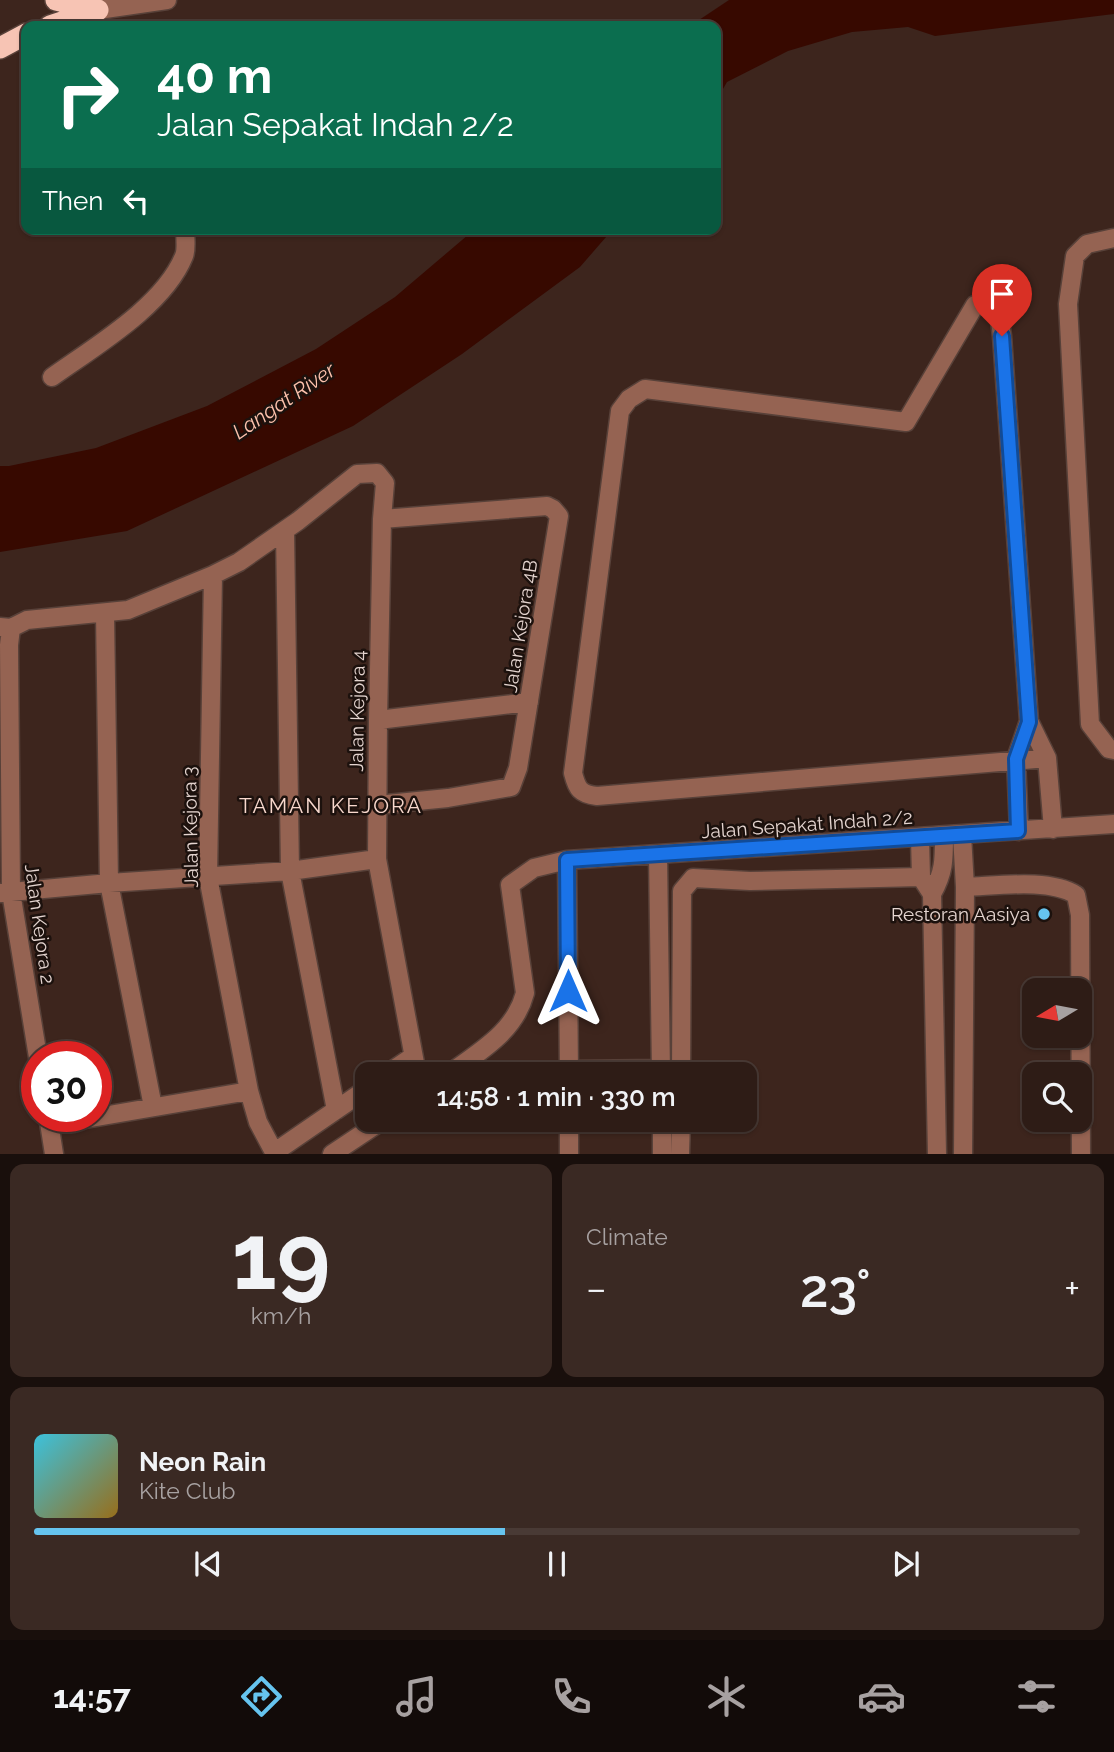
<!DOCTYPE html>
<html lang="en">
<head>
<meta charset="utf-8">
<style>
	body { margin:0; font-family:Raleway,sans-serif; background:#3a2923; color:#f1f3f6; height:100vh; display:flex; flex-direction:column; font-size:26px; white-space:nowrap }
	* { box-sizing:border-box; margin:0 }
	p { font-size:23px; color:#a7a1a1 }
	.icon { flex:none; width:38px; height:38px; fill:none; stroke:currentColor; stroke-width:2; stroke-linecap:round; stroke-linejoin:round }
	.map { position:relative; height:1154px; overflow:hidden }
	.side { display:flex; flex-direction:column; gap:10px; padding:10px; background:#190f0c; flex:1 }
	.side>* { flex:none }
	.banner { position:absolute; left:21px; top:21px; width:700px; height:214px; border-radius:14px; box-shadow:0 2px 5px #0004,0 0 0 2px #493a35; background:#0b6e4f; color:#fff; overflow:hidden }
	.needle { width:46px; rotate:260deg }
	.buttons { position:absolute; left:1022px; top:978px; display:grid; gap:14px }
	.buttons a { display:grid; place-items:center; width:70px; height:70px; border-radius:14px; background:#2e1c16; box-shadow:0 2px 5px #0004,0 0 0 2px #493a35; font-size:35px }
	.speed { position:absolute; left:21px; top:1041px; display:flex; gap:14px; font-size:35px; font-weight:700; text-align:center }
	.speed>* { display:grid; place-content:center; width:91px; height:91px; border-radius:50%; background:#2e1c16; box-shadow:0 2px 5px #0004,0 0 0 2px #493a35; line-height:1 }
	.speed .limit { border:10px solid #d22; background:#fff; color:#111 }
	.pin { position:absolute; display:grid; place-items:center; width:60px; height:60px; color:#fff; margin:-72px -30px; border-radius:50% 50% 50% 0; rotate:-45deg; box-shadow:0 0 7px #0007 }
	.pin .icon { rotate:45deg }
	.me { position:absolute; width:77px; margin:-38px; rotate:0deg; stroke-linejoin:round; filter:drop-shadow(0 0 5px #0008) }
	.turn { display:flex; align-items:center; gap:24px; height:147px; padding:0 21px; font-size:32px }
	.turn .icon { width:91px; height:91px; stroke-width:2.5 }
	.turn b { display:block; font-size:49px; line-height:60px }
	.then { display:flex; align-items:center; height:66px; padding:0 21px; background:#0003; gap:14px; font-size:26px }
	.big { font-size:52px; font-weight:600; line-height:1.1 }
	.side .tile { flex:1; display:flex; flex-direction:column; justify-content:center; gap:10px; min-width:0; padding:0 24px; border-radius:14px; background:#3a2923 }
	.side .dial { align-items:center; gap:0 }
	.dial b { font-size:91px; line-height:1 }
	.song { display:flex; align-items:center; gap:21px }
	.cover { width:84px; height:84px; border-radius:10px; background:linear-gradient(135deg,hsl(190 70% 55%),hsl(40 70% 35%)) }
	.played { height:7px; border-radius:4px; background:linear-gradient(90deg,#66c4ef 45%,#493a35 45%) }
	.keys { display:flex; justify-content:space-around; direction:ltr }
	.heat { display:flex; justify-content:space-between; align-items:center; font-size:38px; direction:ltr }
	.side .tiles { flex:1; display:grid; gap:10px; grid-template-columns:1fr 1fr }
	.tile:last-child { grid-column:span 2 }
	.trip { position:absolute; left:355px; top:1062px; width:402px; height:70px; border-radius:14px; background:#2e1c16; box-shadow:0 2px 5px #0004,0 0 0 2px #493a35; font-weight:600; line-height:70px; text-align:center }
	.tab-bar { display:flex; height:112px; justify-content:space-around; align-items:center; background:#120b09; color:#a7a1a1 }
	.tab-bar .icon { width:49px; height:49px }
	.tab-bar .active { color:#66c4ef }
	.tab-bar b { font-size:32px; color:#f1f3f6 }
	.map>svg:first-child { display:block }
</style>
</head>
<body>
<div class="map">
<svg width="1114" height="1154" viewBox="0 0 1114 1154">
	<rect width="100%" height="100%" fill="#3d251d"/>
	<path fill="#370900" d="M729,0h385v14l-179,22 -27,-9 -56,5 -64,19 -61,31 -11,19v-75h-26z
		M475,229h138l-33,38 -118,87 -109,72 -226,105 -127,21v-86h9l87,-18 111,-42 109,-57 79,-52z"/>
	<g fill="none" stroke-linecap="round" stroke-linejoin="round">
		<defs>
			<path id="minor" d="M98,10l69,-10
				M1114,238l-27,6 -12,12 -7,48 22,420 19,25 5,1
				M52,377c42,-30 112,-71 132,-121 3,-7 1,-18 1,-27
				M285,530l5,341 46,239
				M213,575l-5,302 41,214 9,31 17,32
				M105,614l4,269 44,224
				M0,627l11,1 16,-8 101,-10 85,-35 26,-13 59,-41 59,-47 20,-1 8,10 -3,36 -4,201 -1,139 40,215
				M11,628l-2,17 2,247 27,165
				M378,720l151,-18
				M1047,758l-450,38c-17,-2 -20,-7 -24,-23l47,-362 9,-12 16,-10 261,33 69,-117 11,-3c14,7 14,19 16,34l27,385 18,37 6,71
				M377,805l71,-7 63,-11 7,-19 41,-252 -6,-7 -6,-3 -165,13
				M1019,831l-3,-72 13,-38
				M962,835l3,52 -2,267
				M920,838l1,39
				M658,854l3,220
				M567,860l2,214
				M965,887c32,-1 84,-9 111,8l4,20 1,239
				M0,893l109,-10 181,-12 87,-12
				M932,894c12,-22 12,-33 12,-58
				M569,1070l92,-1
				M387,1074l25,-17
				M449,1074c31,-23 66,-42 76,-81l-15,-108 24,-17 33,-8 547,-36
				M681,1074l1,-183 11,-13 57,3 171,-4 11,17 5,260
				M48,1116l6,38
				M569,1120v34
				M662,1120v34
				M50,1125l199,-34
				M275,1152l93,-64
				M332,1154l51,-34
				M680,1154l1,-34"/>
			<path id="highway" d="M56,0l42,10
				M50,26l48,-16
				M0,48l26,-14"/>
		</defs>
		<use href="#minor" stroke="#584139" stroke-width="21"/>
		<use href="#highway" stroke="#584139" stroke-width="24"/>
		<use href="#minor" stroke="#956352" stroke-width="18"/>
		<use href="#highway" stroke="#f7c4b4" stroke-width="21"/>
	</g>
	<g fill="none" stroke-linecap="round" stroke-linejoin="round">
		<defs>
			<path id="route" d="M568,991l-1,-131 451,-29 -2,-72 13,-37 -27,-386"/>
		</defs>
		<use href="#route" stroke="#114b97" stroke-width="18"/>
		<use href="#route" stroke="#1a73e8" stroke-width="12"/>
	</g>
	<circle fill="#66c4ef" stroke="#1c110d" stroke-width="2.5" cx="1044" cy="914" r="7"/>
	<g text-anchor="middle" stroke-width="5" stroke-linejoin="round" paint-order="stroke">
		<g font-size="19" fill="#e4d4cf" stroke="#1c110d">
			<text transform="translate(520 626) rotate(-81)" y="7">Jalan Kejora 4B</text>
			<text transform="translate(357 711) rotate(-89)" y="7">Jalan Kejora 4</text>
			<text transform="translate(807 824) rotate(-4)" y="7">Jalan Sepakat Indah 2/2</text>
			<text transform="translate(190 827) rotate(-91)" y="7">Jalan Kejora 3</text>
			<text transform="translate(40 924) rotate(82)" y="7">Jalan Kejora 2</text>
		</g>
		<g font-size="19" fill="#e4d4cf" stroke="#1c110d" text-anchor="end">
			<text x="1030" y="921">Restoran Aasiya</text>
		</g>
		<g font-size="21" font-style="italic" fill="#fdc1ac" stroke="#1c110d">
			<text transform="translate(284 401) rotate(-34)" y="7">Langat River</text>
		</g>
		<g font-size="21" letter-spacing="2" fill="#f8d8cd" stroke="#1c110d">
			<text x="331" y="813">TAMAN KEJORA</text>
		</g>
	</g>
</svg>
<div class="buttons">
<a><svg class="needle" viewBox="-14 -14 28 28"><path d="M0-13l5 13h-10z" fill="#e53935"/><path d="M0 13l5-13h-10z" fill="#a7a1a1"/></svg></a>
<a><svg class="icon" aria-label="search" viewBox="0 0 24 24"><circle cx="10" cy="10" r="6"/><path d="M15 15l6 6"/></svg></a>
</div>
<div class="speed"><div class="limit">30</div></div>
<div class="pin" style="left:1002px;top:336px;background:#d93025"><svg class="icon" aria-label="arrive" viewBox="0 0 24 24"><path d="M6 21V4h12l-3 4 3 4H6"/></svg></div>
<svg class="me" style="left:568px;top:991px" viewBox="-20 -20 40 40"><path d="M0-17L14 15 0 8-14 15z" fill="#1a73e8" stroke="#fff" stroke-width="4"/></svg>
<div class="trip">14:58 · 1 min · 330 m</div>
<div class="banner">
<div class="turn"><svg class="icon" aria-label="right" viewBox="0 0 24 24"><path d="M7 20v-9h11M14 6l5 5-5 5"/></svg><div><b>40 m</b>Jalan Sepakat Indah 2/2</div></div>
<div class="then">Then<svg class="icon" aria-label="left" viewBox="0 0 24 24"><path d="M17 20v-9H6M10 6l-5 5 5 5"/></svg></div>
</div>
</div>
<section class="side">
<div class="tiles">
<div class="tile dial"><b>19</b><p>km/h</p></div>
<div class="tile"><p>Climate</p>
<div class="heat"><a>−</a><b class="big">23°</b><a>+</a></div>
</div>
<div class="tile">
<div class="song"><i class="cover"></i><div><b>Neon Rain</b><p>Kite Club</p></div></div>
<div class="played"></div>
<div class="keys"><svg class="icon" aria-label="previous" viewBox="0 0 24 24"><path d="M18 5L8 12l10 7zM5 5v14"/></svg><svg class="icon" aria-label="pause" viewBox="0 0 24 24"><path d="M8 5v14M16 5v14"/></svg><svg class="icon" aria-label="next" viewBox="0 0 24 24"><path d="M6 5l10 7-10 7zM19 5v14"/></svg></div>
</div>
</div>
</section>
<nav class="tab-bar">
<b>14:57</b>
<svg class="icon active" aria-label="directions" viewBox="0 0 24 24"><path d="M12 3l9 9-9 9-9-9zM9 14v-3h6M13 9l2 2-2 2"/></svg>
<svg class="icon" aria-label="music" viewBox="0 0 24 24"><path d="M9 18V5l10-2v13"/><circle cx="6" cy="18" r="3"/><circle cx="16" cy="16" r="3"/></svg>
<svg class="icon" aria-label="phone" viewBox="0 0 24 24"><path d="M5 4h4l2 5-3 2q2 4 5 5l2-3 5 2v4C11 20 4 13 5 4z"/></svg>
<svg class="icon" aria-label="climate" viewBox="0 0 24 24"><path d="M12 3v18M4 7l16 10M4 17L20 7"/></svg>
<svg class="icon" aria-label="car" viewBox="0 0 24 24"><path d="M5 17H2v-5l4-1 3-4h7l3 4 3 1v5h-3M9 17h6M6 11h13"/><circle cx="7" cy="17" r="2"/><circle cx="17" cy="17" r="2"/></svg>
<svg class="icon" aria-label="filters" viewBox="0 0 24 24"><path d="M4 7h16M4 17h16"/><circle cx="9" cy="7" r="2"/><circle cx="15" cy="17" r="2"/></svg>
</nav>
</body>
</html>
